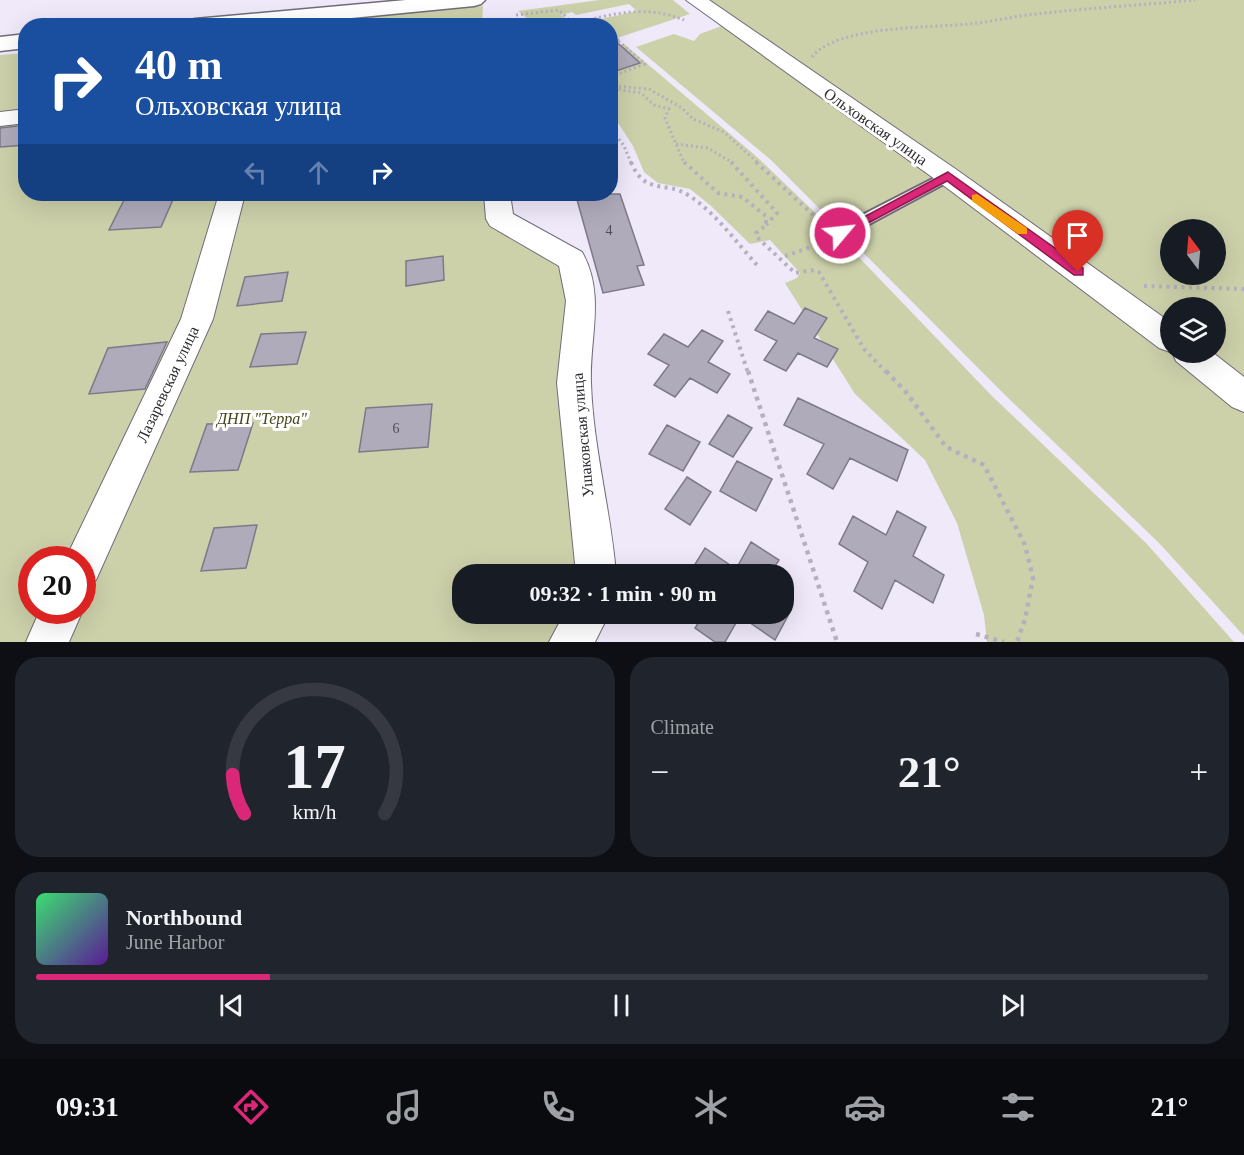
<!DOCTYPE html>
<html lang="en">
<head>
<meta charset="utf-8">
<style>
	body { margin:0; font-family:Georgia,serif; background:#20242c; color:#f1f3f6; height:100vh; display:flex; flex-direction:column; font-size:22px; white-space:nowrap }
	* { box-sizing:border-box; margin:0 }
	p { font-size:20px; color:#9ea1a6 }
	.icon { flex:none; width:33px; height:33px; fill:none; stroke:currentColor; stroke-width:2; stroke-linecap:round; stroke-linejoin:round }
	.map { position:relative; height:642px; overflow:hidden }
	.drawer { display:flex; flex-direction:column; gap:15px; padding:15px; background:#0d0f14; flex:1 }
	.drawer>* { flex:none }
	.hud { position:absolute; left:18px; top:18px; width:600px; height:183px; border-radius:24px; box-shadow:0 6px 24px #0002; background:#1a4fa0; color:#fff; overflow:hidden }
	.needle { width:39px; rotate:344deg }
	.fabs { position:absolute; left:1160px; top:219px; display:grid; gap:12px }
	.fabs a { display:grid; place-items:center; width:66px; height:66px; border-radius:50%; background:#171b24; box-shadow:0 6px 24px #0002; font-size:30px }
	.speed { position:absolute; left:18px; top:546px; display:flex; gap:12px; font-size:30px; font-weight:700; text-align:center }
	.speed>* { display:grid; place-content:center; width:78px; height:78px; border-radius:50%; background:#171b24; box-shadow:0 6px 24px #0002; line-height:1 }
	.speed .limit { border:9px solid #d22; background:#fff; color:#111 }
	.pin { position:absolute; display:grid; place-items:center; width:51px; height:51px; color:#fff; margin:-62px -26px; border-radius:50% 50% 50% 0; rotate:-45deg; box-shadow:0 0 6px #0007 }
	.pin .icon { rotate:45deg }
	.me { position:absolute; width:66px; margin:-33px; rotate:62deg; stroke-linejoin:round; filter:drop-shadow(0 0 4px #0008) }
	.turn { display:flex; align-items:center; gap:21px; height:126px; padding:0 18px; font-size:27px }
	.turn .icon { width:78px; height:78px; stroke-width:2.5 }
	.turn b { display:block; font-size:42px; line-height:51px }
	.lanes { display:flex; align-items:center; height:57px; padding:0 18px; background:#0003; justify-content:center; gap:30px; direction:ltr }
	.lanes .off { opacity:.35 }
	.big { font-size:45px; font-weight:700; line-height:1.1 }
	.drawer .card { flex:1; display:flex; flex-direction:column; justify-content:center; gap:9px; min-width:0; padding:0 21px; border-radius:24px; background:#20242c }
	.drawer .dial { align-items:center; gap:0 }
	.dial svg { height:156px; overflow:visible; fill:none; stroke:#363941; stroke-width:7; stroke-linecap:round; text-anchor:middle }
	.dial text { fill:#f1f3f6; stroke:none }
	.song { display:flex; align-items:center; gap:18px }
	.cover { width:72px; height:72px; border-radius:9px; background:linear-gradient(135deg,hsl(140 70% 55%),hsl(270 70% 35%)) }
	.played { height:6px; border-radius:3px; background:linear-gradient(90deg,#db2777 20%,#363941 20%) }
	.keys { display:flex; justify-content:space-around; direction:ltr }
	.heat { display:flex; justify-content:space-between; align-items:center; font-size:33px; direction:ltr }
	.drawer .tiles { flex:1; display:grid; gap:15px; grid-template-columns:1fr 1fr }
	.card:last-child { grid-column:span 2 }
	.trip { position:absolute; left:452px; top:564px; width:342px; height:60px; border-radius:24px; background:#171b24; box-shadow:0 6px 24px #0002; font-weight:700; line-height:60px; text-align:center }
	.tabs { display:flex; height:96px; justify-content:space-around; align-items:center; background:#090b0e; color:#9ea1a6 }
	.tabs .icon { width:42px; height:42px }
	.tabs .active { color:#db2777 }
	.tabs b { font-size:27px; color:#f1f3f6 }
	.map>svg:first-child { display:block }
</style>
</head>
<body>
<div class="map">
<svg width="1244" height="642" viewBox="0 0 1244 642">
	<rect width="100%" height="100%" fill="#efe9fa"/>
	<path fill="#ccd1aa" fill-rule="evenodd" d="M599,0h74l17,14 -79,26 -1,-14 -36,-1 63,-14 -8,-7 -53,11 -4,-3 -11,3 11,10h-43l4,-2 -15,-12z
		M712,0h532v636l-85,-93 -154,-148 -234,-235 -135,-113 38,-13 20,7 6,-7 27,-10 -21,-16zM1170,230h45v44h-45zM1170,308h45v44h-45z
		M483,6l-1,19h-196z
		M624,44l132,112 70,67 165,172 155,148 88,99h-247l-3,-27 -27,-92 -32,-63 -70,-66 -70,-111 12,-5 3,-5 -30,-33 -20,4 -40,-39 -20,-16 -32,-6 -14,-11 -11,-26 -22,-34 -1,-64z
		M25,53l1,141h471l3,25 72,41 2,123 22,191h-134v40h126l-18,28h-570v-587zM32,560h50v50h-50z"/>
	<path fill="#b0abbb" stroke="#7e7988" stroke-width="1.5" d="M610,36l30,27 -30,10z
		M26,125v20l-26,2v-19z
		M590,194h30l24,71 -7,1 7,19 -41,8 -27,-97z
		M175,195l-14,32 -52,3 16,-32z
		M443,256l1,24 -38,6v-25z
		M288,272l-6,29 -45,5 8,-29z
		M805,308l22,10 -13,20 24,11 -11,18 -29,-14 -12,18 -22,-11 13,-19 -22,-11 13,-19 26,13z
		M702,330l21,11 -15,21 22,12 -13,19 -27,-15 -15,19 -21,-12 15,-20 -21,-11 16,-20 24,13z
		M306,332l-9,32 -47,3 11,-33z
		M167,342l-22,47 -56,5 19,-46z
		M798,398l110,52 -11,31 -47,-23 -17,31 -26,-15 17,-30 -40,-19z
		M432,404l-4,43 -69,5 7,-44z
		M728,415l24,13 -19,29 -24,-13z
		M253,423l-15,47 -48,2 17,-48z
		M667,425l33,17 -17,29 -34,-17z
		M737,461l35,18 -16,32 -36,-20z
		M687,477l24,15 -21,33 -25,-16z
		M897,511l29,16 -13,29 31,19 -11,28 -38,-23 -13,29 -28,-18 14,-29 -29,-18 14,-28 33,19z
		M257,525l-11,43 -45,3 13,-43z
		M751,542l28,18 -9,14h-81l16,-26 31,21z
		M783,606l8,4 -16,30 -35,-24 -15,26h-10l-20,-14 9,-14h79z"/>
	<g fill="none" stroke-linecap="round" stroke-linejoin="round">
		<defs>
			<path id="lane" d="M948,171l7,5 -2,3 -108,58h-10l-2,-4 2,-4z"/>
			<path id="street" d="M686,0h23l248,170 213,152v30l-11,-4 -220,-166z
				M26,109v14l-26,3v-14z
				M219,194h26l-32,125 -117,261 -14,6v-26h-17l116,-241z
				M484,194h26l3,20 69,38c24,42 7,87 9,131 2,64 20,128 25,191h-40l-19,-191 9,-82 -7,-35 -69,-40 -4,-7z
				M1172,352h40l32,25v35l-12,-5 -56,-46z
				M82,609l1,1 -14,32h-43l14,-32z
				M564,614h45l-14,28h-46z"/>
			<path id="primary" d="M406,0h79l-4,4 -7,2 -204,20h-86l3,-5 8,-2z
				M26,34v14l-26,3v-14z"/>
		</defs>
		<use href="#lane" stroke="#716c7a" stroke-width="4"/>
		<use href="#street" stroke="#716c7a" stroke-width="2"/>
		<use href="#primary" stroke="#716c7a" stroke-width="3"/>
		<path stroke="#b5b0be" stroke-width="3" stroke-dasharray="2 3" stroke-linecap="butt" d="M516,15l43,-5 14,14c39,-10 72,-20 111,-4
			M597,18l4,8
			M610,33l9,7
			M812,57c25,-32 118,-29 157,-33 22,-2 45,-8 67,-10 53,-6 106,-9 159,-14
			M610,73l8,1 27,-10 -27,-23
			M610,84l11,6 20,3 13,12 15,4 -4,9 19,45
			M614,86l35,3 33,19 11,11 31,13 34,31
			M610,127l14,19 7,17
			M676,144l32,4 25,15"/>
		<path stroke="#b5b0be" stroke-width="4" stroke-dasharray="3 4.5" stroke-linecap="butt" d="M631,162c14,34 33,18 57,33 27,17 48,47 69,70
			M684,162l34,31 24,4 24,19v9l-10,8 3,6 36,34 19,-3 5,2 45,77 23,24
			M731,162l46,51 -11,12
			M756,162l68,63
			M785,256l38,-13
			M1144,286l100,3
			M728,311l20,62"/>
		<path stroke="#b5b0be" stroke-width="4.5" stroke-dasharray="4 5" stroke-linecap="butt" d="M748,371l89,271
			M886,371l20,21 40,55 38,18 41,80 8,33 -8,41 -8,23
			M976,634l28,8"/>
		<use href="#lane" fill="#fff" fill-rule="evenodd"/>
		<use href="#street" fill="#fff" fill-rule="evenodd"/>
		<use href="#primary" fill="#fff" fill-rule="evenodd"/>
	</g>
	<path fill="#db2777" stroke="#8e194d" stroke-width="1.5" d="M948,172l135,96v7h-9l-127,-94 -103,55h-8l-2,-3z"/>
	<path fill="#f59e0b" d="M977,194l50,34v6h-9l-46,-33v-6z"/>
	<g text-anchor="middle" stroke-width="6" stroke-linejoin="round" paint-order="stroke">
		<g font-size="14" fill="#4e4c54">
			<text x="609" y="235">4</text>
			<text x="396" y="433">6</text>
		</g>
		<g font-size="16" fill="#2e2c32" stroke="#fff">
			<text transform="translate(876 126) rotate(35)" y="6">Ольховская улица</text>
			<text transform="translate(167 384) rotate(-65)" y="6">Лазаревская улица</text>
			<text transform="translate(582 435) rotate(-95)" y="6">Ушаковская улица</text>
		</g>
		<g font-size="16" font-style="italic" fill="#434717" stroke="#fff">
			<text x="262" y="424">ДНП "Терра"</text>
		</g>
	</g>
</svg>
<div class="fabs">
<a><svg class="needle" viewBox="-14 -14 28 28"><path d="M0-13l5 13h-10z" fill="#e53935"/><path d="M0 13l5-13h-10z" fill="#9ea1a6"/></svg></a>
<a><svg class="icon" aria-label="layers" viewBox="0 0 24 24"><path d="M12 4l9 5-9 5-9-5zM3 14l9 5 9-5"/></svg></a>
</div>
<div class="speed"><div class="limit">20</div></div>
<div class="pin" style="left:1078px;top:272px;background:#d93025"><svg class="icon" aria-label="arrive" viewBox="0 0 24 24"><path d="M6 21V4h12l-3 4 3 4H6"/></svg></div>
<svg class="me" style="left:840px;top:233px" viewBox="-20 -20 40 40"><circle r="17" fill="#db2777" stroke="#fff" stroke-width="3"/><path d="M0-11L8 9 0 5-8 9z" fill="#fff"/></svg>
<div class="trip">09:32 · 1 min · 90 m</div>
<div class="hud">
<div class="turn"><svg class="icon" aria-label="right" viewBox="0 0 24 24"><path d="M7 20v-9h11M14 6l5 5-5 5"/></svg><div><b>40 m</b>Ольховская улица</div></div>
<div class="lanes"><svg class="icon off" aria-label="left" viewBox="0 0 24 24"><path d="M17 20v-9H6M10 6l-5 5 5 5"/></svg><svg class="icon off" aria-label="ahead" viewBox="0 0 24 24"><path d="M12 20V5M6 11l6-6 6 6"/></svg><svg class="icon" aria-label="right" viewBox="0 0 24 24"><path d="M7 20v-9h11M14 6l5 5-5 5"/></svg></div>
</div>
</div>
<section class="drawer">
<div class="tiles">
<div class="card dial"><svg viewBox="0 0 100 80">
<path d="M14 69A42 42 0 1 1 86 69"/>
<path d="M14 69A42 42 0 0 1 8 49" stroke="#db2777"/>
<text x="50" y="56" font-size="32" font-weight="700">17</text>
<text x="50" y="72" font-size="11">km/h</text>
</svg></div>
<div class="card"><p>Climate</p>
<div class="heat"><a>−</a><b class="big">21°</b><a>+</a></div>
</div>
<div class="card">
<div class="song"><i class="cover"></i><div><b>Northbound</b><p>June Harbor</p></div></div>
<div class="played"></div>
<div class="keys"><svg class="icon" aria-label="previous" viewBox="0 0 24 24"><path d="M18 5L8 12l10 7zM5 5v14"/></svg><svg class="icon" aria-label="pause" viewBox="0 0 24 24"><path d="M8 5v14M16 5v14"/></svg><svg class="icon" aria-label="next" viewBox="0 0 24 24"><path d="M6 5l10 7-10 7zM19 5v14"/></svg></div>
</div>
</div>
</section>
<nav class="tabs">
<b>09:31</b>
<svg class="icon active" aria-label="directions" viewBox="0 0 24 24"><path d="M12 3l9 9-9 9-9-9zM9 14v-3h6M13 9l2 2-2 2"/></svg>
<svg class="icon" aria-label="music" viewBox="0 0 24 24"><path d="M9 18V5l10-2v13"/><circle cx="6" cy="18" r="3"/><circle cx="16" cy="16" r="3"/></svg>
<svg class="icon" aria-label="phone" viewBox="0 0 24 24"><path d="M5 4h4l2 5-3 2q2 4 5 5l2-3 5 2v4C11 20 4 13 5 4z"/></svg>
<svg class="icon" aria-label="climate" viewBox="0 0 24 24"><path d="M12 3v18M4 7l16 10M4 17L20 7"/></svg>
<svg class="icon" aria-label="car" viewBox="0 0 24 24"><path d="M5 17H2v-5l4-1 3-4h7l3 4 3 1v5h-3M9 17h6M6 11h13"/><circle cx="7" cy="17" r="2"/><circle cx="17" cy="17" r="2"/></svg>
<svg class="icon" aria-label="filters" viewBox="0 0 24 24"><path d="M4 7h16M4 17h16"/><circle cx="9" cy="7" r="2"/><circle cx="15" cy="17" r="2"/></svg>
<b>21°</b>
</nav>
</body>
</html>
